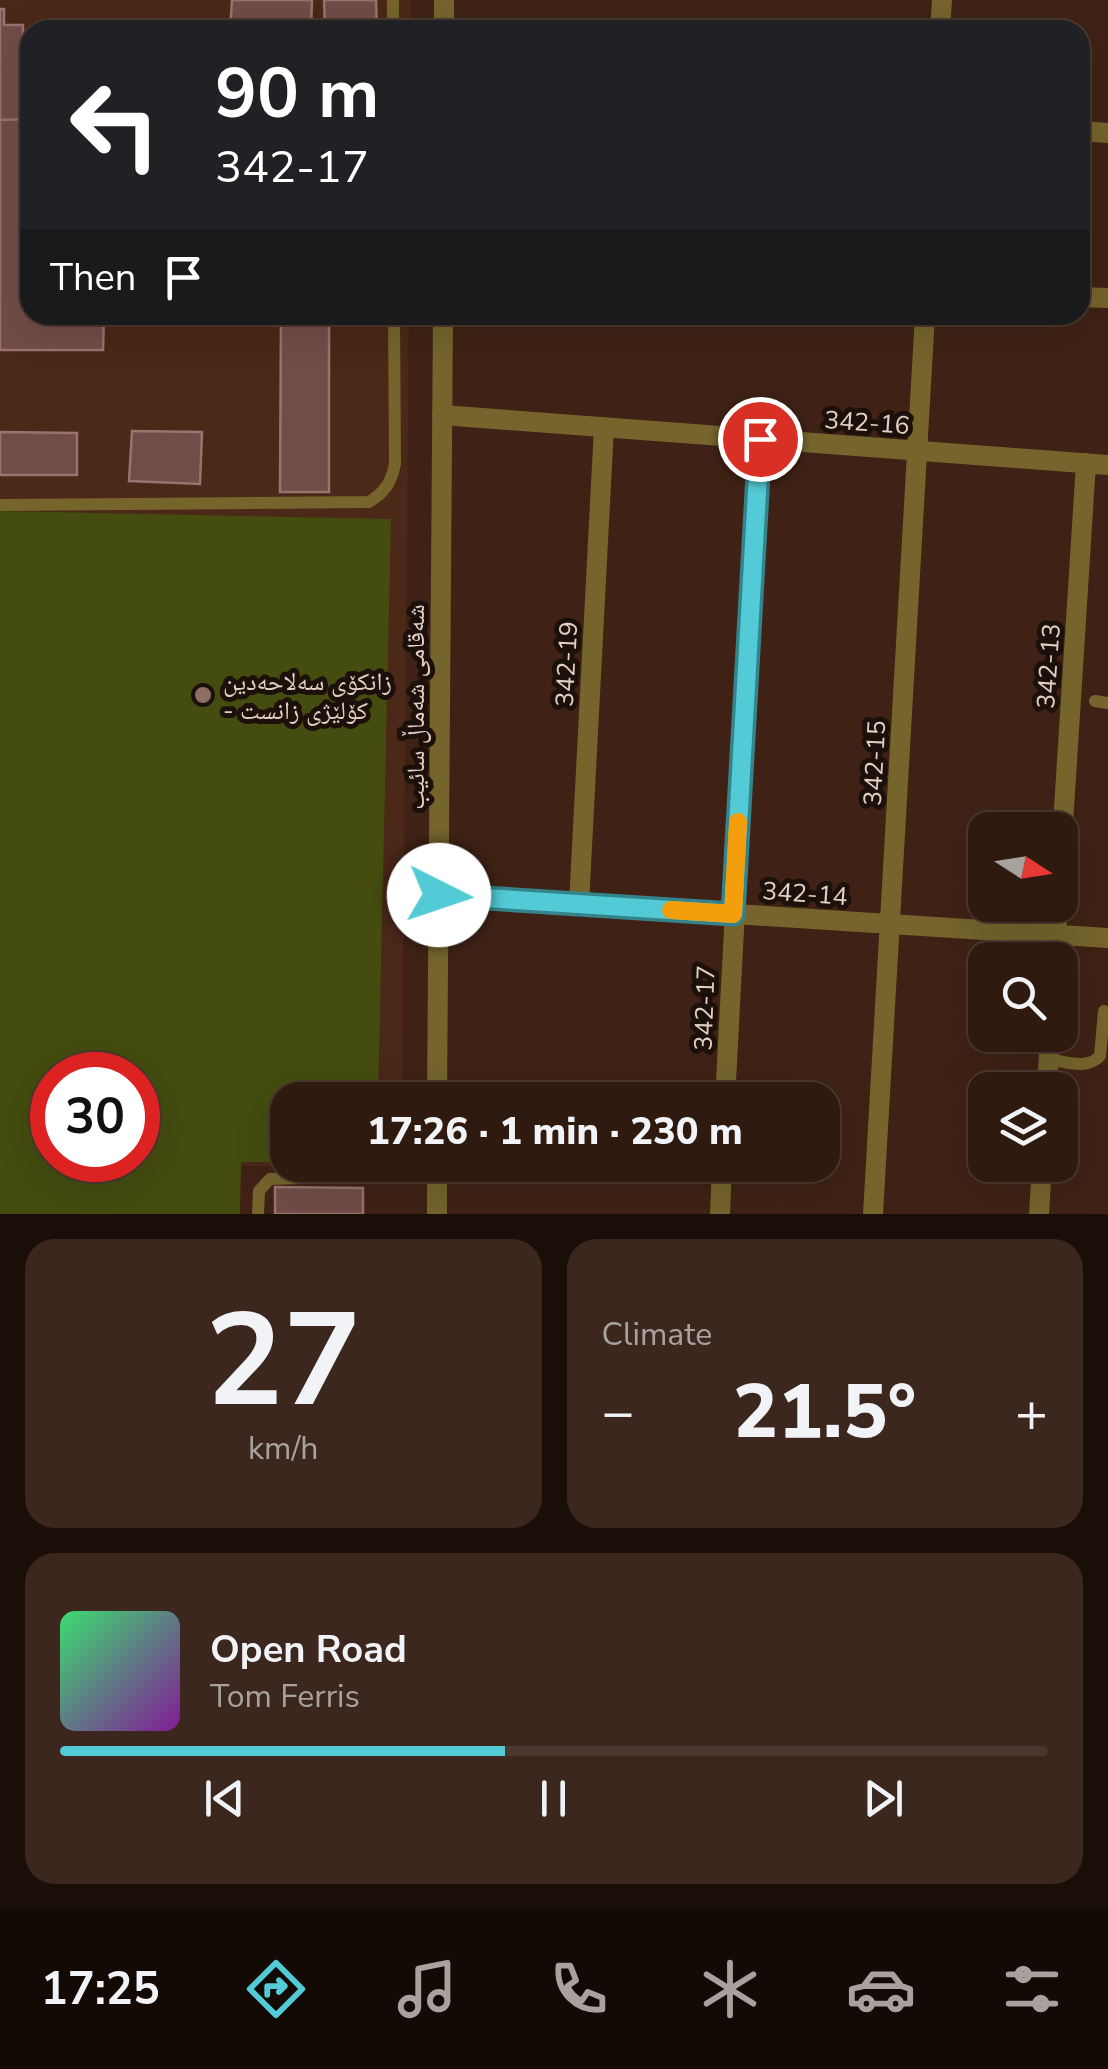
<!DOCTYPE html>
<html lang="en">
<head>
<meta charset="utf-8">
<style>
	body { margin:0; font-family:"Nunito Sans","Noto Naskh Arabic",sans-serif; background:#3b271e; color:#f1f3f6; height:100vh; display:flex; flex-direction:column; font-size:38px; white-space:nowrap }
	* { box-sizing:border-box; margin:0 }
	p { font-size:32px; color:#a7a19f }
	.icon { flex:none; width:55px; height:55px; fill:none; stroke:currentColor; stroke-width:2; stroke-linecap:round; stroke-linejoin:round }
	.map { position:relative; height:1214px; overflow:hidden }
	.side { display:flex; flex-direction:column; gap:25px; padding:25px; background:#1a0e09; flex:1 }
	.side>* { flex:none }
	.banner { position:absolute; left:20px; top:20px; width:1070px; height:305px; border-radius:30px; box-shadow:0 10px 40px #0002,0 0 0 2px #4a3830; background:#202124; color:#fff; overflow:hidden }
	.needle { width:65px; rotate:102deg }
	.tools { position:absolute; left:968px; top:812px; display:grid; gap:20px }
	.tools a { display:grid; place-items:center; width:110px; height:110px; border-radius:20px; background:#2f1a10; box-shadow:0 10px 40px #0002,0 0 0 2px #4a3830; font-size:50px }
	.speed { position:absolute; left:30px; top:1052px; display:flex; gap:20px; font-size:50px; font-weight:700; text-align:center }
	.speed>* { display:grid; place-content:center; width:130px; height:130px; border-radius:50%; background:#2f1a10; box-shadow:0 10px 40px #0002,0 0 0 2px #4a3830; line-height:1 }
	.speed .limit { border:15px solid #d22; background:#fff; color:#111 }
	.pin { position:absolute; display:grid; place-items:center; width:85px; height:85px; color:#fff; margin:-42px; border:5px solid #fff; border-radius:50%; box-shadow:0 2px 10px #0007 }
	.me { position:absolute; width:110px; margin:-55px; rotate:94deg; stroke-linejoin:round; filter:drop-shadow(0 0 8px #0008) }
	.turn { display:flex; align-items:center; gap:35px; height:210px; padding:0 30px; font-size:45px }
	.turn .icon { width:130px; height:130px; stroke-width:2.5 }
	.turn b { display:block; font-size:70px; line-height:85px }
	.then { display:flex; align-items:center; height:95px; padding:0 30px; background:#0003; gap:20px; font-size:38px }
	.big { font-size:75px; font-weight:800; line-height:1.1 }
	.side .tile { flex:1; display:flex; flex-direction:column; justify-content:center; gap:15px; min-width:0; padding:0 35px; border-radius:30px; background:#3b271e }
	.side .dial { align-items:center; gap:0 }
	.dial b { font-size:130px; line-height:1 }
	.song { display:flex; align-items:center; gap:30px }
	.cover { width:120px; height:120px; border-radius:15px; background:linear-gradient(135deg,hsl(140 70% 55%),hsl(290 70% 35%)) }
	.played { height:10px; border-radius:5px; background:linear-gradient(90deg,#52cbd7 45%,#4a3830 45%) }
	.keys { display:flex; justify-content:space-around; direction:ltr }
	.heat { display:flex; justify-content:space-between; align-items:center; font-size:55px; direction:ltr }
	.side .tiles { flex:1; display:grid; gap:25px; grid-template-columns:1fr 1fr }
	.tile:last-child { grid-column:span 2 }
	.trip { position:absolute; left:270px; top:1082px; width:570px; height:100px; border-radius:30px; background:#2f1a10; box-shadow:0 10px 40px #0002,0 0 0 2px #4a3830; font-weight:800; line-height:100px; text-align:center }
	.tabs { display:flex; height:160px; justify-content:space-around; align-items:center; background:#130a06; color:#a7a19f }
	.tabs .icon { width:70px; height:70px }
	.tabs .current { color:#52cbd7 }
	.tabs b { font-size:45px; color:#f1f3f6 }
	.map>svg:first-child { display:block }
</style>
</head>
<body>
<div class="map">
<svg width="1108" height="1214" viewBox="0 0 1108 1214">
	<rect width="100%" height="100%" fill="#3f2215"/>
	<path fill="#4b2818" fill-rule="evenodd" d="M0,0h411v30h-381v285h379l-7,785h-114v65h114l-161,1 -9,48 -232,-4zM52,1075h86v85h-86z"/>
	<path fill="#444d0f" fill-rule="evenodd" d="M0,511l391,8 -13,581h-90l-1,62h-46l-1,52h-240zM52,1075h86v85h-86z"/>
	<path fill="#714d49" stroke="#9a736e" stroke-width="2.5" d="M232,0h80l-1,30h-81z
		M324,0h52l1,30h-52z
		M0,9h4v16h19v71h7v23l-30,1z
		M42,21h66l-1,9h-65z
		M30,119v196h74l-1,35h-103v-230z
		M281,315h48v177h-49z
		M132,431l70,1 -2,52 -71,-3z
		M0,432l77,1v42h-77z
		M275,1187l88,1v26h-88z"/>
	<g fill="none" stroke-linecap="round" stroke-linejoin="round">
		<path stroke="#75642c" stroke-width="12" d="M393,0v30
			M0,505l369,-3c16,-10 22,-19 26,-38l-1,-149
			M1095,701l13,2
			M1048,1059c18,3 39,11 52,-3l4,-45
			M258,1214l1,-23 11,-12 167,-5"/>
		<path stroke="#75642c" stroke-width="20" d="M940,30l2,-30
			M1080,131l28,2
			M1080,297l28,1
			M442,415l666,50
			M1060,871l26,-408
			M439,895l669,43
			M579,904l25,-477
			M1054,960l4,-55
			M1047,1090l3,-55
			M725,1100l35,-661
			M720,1214l2,-49
			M873,1214l52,-899
			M1039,1214l3,-49"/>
		<path stroke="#75642c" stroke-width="20" d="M444,30v-30
			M437,1100l6,-785
			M437,1214v-49"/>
	</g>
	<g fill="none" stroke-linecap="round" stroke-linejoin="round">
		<defs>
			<path id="route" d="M439,895l294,19 27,-475"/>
		</defs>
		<use href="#route" stroke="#35848c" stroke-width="25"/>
		<use href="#route" stroke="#52cbd7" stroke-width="18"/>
		<path stroke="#f59e0b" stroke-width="18" d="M671,910l62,4 5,-92"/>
	</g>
	<circle fill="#8d6e63" stroke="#1c100a" stroke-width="4" cx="203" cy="695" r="10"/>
	<g text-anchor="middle" stroke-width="10" stroke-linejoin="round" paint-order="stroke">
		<g font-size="25" fill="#e2cfc6" stroke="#1c100a">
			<text transform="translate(867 422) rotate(4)" y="9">342-16</text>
			<text transform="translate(566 664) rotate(-87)" y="9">342-19</text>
			<text transform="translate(1048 666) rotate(-86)" y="9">342-13</text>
			<text transform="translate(415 707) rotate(-90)" y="9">شەقامی شەماڵ سائیب</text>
			<text transform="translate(874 763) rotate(-87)" y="9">342-15</text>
			<text transform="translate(805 893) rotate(4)" y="9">342-14</text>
			<text transform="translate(704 1008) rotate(-88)" y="9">342-17</text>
		</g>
		<g font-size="25" fill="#e2cfc6" stroke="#1c100a" text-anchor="start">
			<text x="223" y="690">زانکۆی سەلاحەدین<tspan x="223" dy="29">- کۆلێژی زانست</tspan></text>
		</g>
	</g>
</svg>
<div class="tools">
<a><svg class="needle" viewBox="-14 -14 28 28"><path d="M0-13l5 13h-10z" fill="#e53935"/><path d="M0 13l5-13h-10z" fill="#a7a19f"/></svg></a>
<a><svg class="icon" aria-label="search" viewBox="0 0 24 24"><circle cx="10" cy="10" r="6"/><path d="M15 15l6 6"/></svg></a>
<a><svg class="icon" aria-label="layers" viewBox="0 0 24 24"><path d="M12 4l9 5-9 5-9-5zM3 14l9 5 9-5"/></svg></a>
</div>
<div class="speed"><div class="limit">30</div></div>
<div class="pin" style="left:760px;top:439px;background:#d93025"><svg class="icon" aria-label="arrive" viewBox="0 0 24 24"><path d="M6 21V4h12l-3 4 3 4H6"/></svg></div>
<svg class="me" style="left:439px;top:895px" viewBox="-20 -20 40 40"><circle r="19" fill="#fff"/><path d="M0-13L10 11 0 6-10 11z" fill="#52cbd7"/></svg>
<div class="trip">17:26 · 1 min · 230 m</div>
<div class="banner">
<div class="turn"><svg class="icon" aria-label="left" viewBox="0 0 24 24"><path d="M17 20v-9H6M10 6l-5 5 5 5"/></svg><div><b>90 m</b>342-17</div></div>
<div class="then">Then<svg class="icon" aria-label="arrive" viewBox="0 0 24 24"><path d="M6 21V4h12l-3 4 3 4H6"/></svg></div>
</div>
</div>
<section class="side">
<div class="tiles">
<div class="tile dial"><b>27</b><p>km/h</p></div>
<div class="tile"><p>Climate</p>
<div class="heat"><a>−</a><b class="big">21.5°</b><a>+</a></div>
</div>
<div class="tile">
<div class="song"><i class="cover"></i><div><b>Open Road</b><p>Tom Ferris</p></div></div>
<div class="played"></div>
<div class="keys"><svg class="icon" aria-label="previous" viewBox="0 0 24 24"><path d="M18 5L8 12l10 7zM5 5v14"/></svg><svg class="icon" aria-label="pause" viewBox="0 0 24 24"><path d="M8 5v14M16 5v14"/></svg><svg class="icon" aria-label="next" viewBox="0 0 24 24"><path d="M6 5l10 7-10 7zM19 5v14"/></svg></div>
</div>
</div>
</section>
<nav class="tabs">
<b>17:25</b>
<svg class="icon current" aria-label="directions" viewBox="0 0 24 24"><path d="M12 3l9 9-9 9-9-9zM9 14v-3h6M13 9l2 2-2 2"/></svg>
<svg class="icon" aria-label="music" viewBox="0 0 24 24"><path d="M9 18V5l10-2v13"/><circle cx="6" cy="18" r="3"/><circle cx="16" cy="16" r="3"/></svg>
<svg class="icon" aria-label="phone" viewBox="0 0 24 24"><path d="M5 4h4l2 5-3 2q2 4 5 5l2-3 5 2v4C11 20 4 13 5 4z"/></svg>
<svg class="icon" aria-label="climate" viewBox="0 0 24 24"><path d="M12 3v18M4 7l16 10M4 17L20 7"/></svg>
<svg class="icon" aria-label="car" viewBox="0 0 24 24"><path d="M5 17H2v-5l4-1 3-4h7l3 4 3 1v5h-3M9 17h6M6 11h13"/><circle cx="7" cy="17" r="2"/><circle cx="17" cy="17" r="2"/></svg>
<svg class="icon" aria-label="filters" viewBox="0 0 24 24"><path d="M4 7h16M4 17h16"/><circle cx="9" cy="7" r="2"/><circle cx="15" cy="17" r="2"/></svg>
</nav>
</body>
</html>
